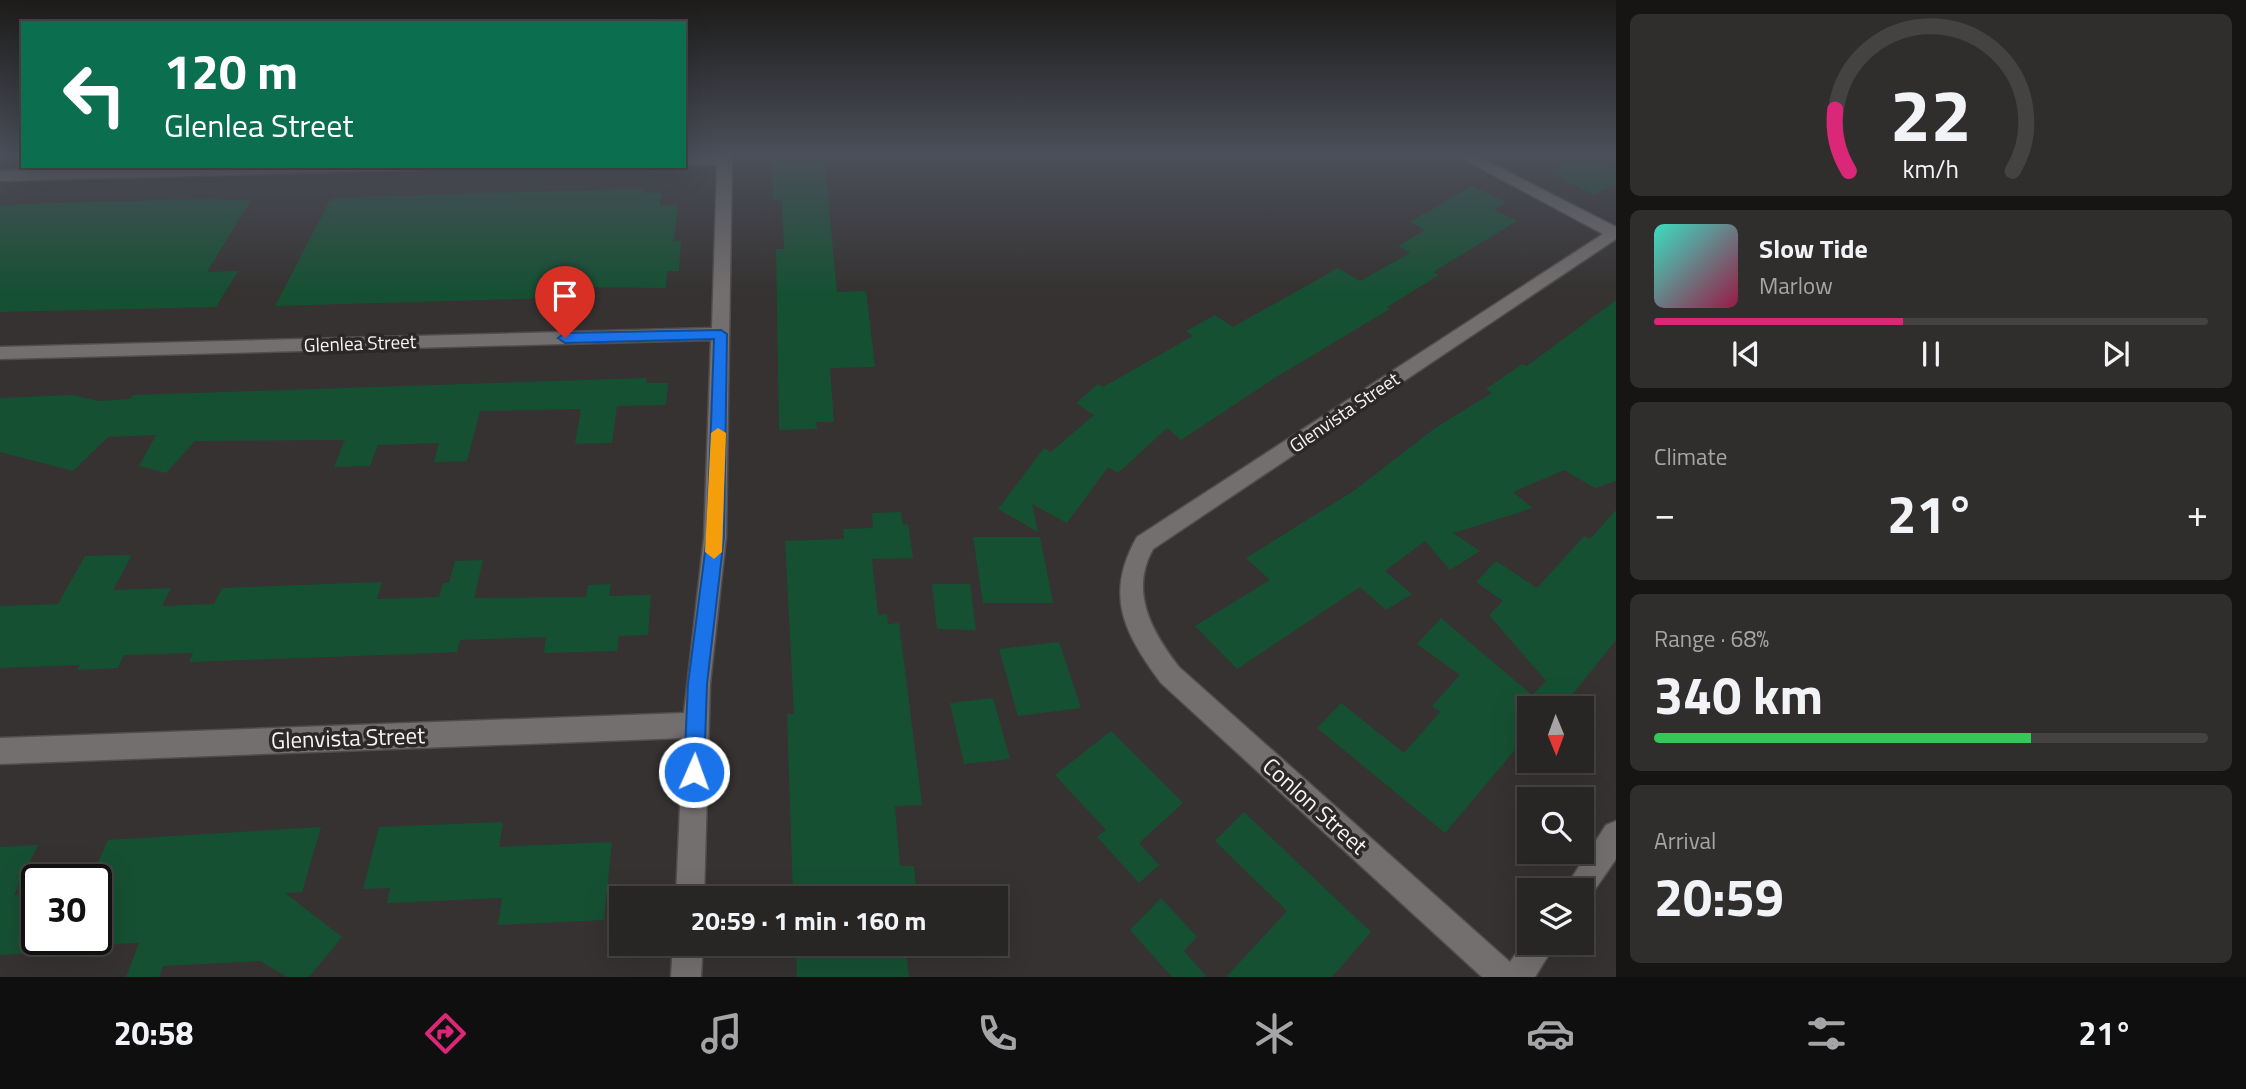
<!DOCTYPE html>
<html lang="en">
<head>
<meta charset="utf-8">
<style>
	body { margin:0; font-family:"Titillium Web",sans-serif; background:#302e2d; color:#f1f3f6; height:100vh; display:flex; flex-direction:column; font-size:26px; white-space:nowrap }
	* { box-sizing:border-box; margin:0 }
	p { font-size:23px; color:#a5a5a7 }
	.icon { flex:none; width:38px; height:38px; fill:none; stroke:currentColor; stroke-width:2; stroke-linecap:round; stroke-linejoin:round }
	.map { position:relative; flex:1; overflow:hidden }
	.side { display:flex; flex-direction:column; gap:14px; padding:14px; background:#161514; width:630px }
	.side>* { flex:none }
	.banner { position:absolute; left:21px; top:21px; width:665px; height:147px; border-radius:0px; box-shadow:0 7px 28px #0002,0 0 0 2px #444342; background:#0b6e4f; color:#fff; overflow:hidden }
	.needle { width:46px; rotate:179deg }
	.fabs { position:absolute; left:1517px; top:696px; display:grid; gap:14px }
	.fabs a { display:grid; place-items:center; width:77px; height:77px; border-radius:0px; background:#282625; box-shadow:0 7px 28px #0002,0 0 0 2px #444342; font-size:35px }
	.speed { position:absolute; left:21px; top:864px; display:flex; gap:14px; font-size:35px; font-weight:700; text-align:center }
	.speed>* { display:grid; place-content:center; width:91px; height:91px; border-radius:50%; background:#282625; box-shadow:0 7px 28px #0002,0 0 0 2px #444342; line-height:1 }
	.speed .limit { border:4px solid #111; border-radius:10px; background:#fff; color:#111 }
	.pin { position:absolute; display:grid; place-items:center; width:60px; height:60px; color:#fff; margin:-72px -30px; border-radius:50% 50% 50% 0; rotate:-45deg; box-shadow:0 0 7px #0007 }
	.pin .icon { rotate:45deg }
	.me { position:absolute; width:77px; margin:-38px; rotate:2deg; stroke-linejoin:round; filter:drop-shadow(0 0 5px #0008) }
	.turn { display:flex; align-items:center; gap:24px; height:147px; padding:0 28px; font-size:32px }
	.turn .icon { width:91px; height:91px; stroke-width:2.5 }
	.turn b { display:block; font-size:49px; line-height:60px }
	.big { font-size:52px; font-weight:700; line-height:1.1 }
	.side .widget { flex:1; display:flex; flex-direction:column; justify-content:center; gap:10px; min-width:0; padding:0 24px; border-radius:10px; background:#302e2d }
	.side .dial { align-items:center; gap:0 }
	.dial svg { height:182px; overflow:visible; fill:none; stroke:#444342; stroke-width:7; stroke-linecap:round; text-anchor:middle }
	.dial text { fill:#f1f3f6; stroke:none }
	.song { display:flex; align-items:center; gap:21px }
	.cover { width:84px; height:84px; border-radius:10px; background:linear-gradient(135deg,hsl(170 70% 55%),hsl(340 70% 35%)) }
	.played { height:7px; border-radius:4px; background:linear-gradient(90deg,#db2777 45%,#444342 45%) }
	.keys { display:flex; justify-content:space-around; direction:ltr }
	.heat { display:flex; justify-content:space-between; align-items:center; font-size:38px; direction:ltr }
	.charge { height:10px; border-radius:5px; background:linear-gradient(90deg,#34c759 68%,#444342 0) }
	.trip { position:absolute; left:609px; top:886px; width:399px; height:70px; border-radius:0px; background:#282625; box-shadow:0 7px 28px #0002,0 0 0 2px #444342; font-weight:700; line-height:70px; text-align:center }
	.tab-bar { display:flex; height:112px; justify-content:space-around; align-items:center; background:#100f0f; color:#a5a5a7 }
	.tab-bar .icon { width:49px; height:49px }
	.tab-bar .active { color:#db2777 }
	.tab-bar b { font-size:32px; color:#f1f3f6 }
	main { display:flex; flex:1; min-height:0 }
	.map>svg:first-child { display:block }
</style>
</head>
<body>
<main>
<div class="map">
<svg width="1616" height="977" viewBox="0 0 1616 977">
	<rect width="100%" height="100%" fill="#353231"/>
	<path fill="#165033" d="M772,155l52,2 13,135 29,-1 9,76 -45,1 4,54h-18l1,7 -38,1 -3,-181h8l-2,-49h-9z
		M1580,155l36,14v14l-22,12 -47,-23z
		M1472,186l34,16 -12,8 23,11 -84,51 6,3 -52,32 3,2 -117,70 -92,61 -14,-12 -49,45 -10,-6 -41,56 -35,-19 6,28 -40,-23 46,-61 7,4 43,-37 -18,-12 22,-19 5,3 90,-51 -7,-5 29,-16 18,12 105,-59 22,13 50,-28 -12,-7 27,-16 -15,-8z
		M621,189h25l-1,4h17l-2,13 18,-1 -4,36h7l-2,30h-12l-1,17 -111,-1 -3,11 -277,8 56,-108z
		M219,198l-1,2h33l-44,72 31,-1 -22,36 -216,5v-107z
		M1616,300v181l-21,7 -31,-18 -51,22 20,16 -80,25 27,18 -30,19 -25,-29 -40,30 27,23 -26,16 -26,-23 -123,82 -42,-43 75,-46 -24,-22 109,-68 80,-62 57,-35 -6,-4 36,-25 5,2z
		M647,378l-1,5h22l-2,22 -49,1 -5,37 -37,1 6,-35 -101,2 -13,50 -33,1 5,-19 -61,2 -8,21 -36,1 11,-27 -150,1 -29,32 -27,-7 17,-31 -48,2 -35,34 -73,-19v-54l73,-3 25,6 32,-2 3,-4z
		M1616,510v130l-55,69h-31v23l-85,101 -128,-105 24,-25 63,50 36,-41 -8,-6 28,-31 -43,-31 24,-26 91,77 14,-14 -57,-66 14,-14 -27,-19 20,-21 41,27 47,-52 6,3z
		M901,512l2,13 5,-1 5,34 -41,1 6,56 9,-1 1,10 11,-1 23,182 -27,1 5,60h14l3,32h-124l-6,-184h7l-9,-173 59,-2 -1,-10 30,-1 -1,-15z
		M973,537h67l13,66h-70z
		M132,555l-19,35 58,-2 -9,18 52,-2 8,-16 160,-6 -5,17 62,-2 4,-14h6l6,-22 28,-1 -9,38 112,-1 2,-12 23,-1 -2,12 42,-1 -3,40 -29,1 -2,15 -73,2 2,-16 -86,3 -3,12 -47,2 -221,8 4,-9 -69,2 -6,13 -41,2 3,-5 -80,3v-62l58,-2 27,-48z
		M932,584h38l6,46 -39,-1z
		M1059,642l22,66 -63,8 -19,-67z
		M993,698l17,61 -46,5 -14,-61z
		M1111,731l72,72 -44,40 20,22 -20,18 -42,-46 9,-7 -51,-55z
		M1244,812l127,120 -39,45h-106l61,-66 -72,-70z
		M503,822l-4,25 113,-5 -8,78 -106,5 4,-27 -115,5 3,-15 -27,1 16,-62z
		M321,827l-19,65 -17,1 57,44 -33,40h-22l-27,-16 -97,5 -4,11h-33l13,-34 -43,2v-65h-6l18,-40z
		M38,845l-24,50 23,-1v59l-37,2v-108z
		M1161,898l36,39 -13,14 23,26h-35l-42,-47z
		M850,943h55l4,34h-112l-1,-31z"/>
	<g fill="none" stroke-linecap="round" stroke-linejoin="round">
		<defs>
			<path id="minor" d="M732,155l-6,382 -16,147 -6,214h-28l7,-160 -683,26v-26l684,-25 20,-176 7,-197 -711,19v-12l712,-19 5,-163h-33v-8z
				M1456,155h19l141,72v12l-463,310c-24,43 -1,83 26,118l331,295 20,-28v9h26l-21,34h-53l-321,-294c-37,-50 -57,-88 -24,-146l466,-303z
				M220,166h203l-7,4 -416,11v-10z
				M1616,821v38l-29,42 -5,2v-12h-19l43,-66z
				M673,943h30l-2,34h-30z"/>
		</defs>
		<use href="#minor" stroke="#514d4d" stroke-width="3"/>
		<use href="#minor" fill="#736f6e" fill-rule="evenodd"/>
	</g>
	<linearGradient id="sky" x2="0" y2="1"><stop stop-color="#1d1c1b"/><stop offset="0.53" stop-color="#4b4f5a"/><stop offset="1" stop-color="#4b4f5a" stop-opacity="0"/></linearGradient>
	<rect width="1616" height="292" fill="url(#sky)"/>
	<path fill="#1a73e8" stroke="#114b97" stroke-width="2" d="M721,330l6,4 -3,203 -17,147 -3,88 -3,7 -7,3 -7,-3 -3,-7 4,-88 19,-147 7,-198 -149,4 -7,-5 7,-5z"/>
	<path fill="#f59e0b" d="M718,428l8,5 -4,119 -8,7 -9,-7 6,-119z"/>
	<g text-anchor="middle" stroke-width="7" stroke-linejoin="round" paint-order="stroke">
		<g font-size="19" fill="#f5f3f3" stroke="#2b2827">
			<text transform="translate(360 343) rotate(-2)" y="7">Glenlea Street</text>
			<text transform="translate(1344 412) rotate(-34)" y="7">Glenvista Street</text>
		</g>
		<g font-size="23" fill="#f5f3f3" stroke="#2b2827">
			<text transform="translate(348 738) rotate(-2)" y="8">Glenvista Street</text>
			<text transform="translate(1315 806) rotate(42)" y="8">Conlon Street</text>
		</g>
	</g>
</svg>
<div class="fabs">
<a><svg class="needle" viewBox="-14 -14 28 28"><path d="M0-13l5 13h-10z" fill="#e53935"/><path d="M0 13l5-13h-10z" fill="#a5a5a7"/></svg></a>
<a><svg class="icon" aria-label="search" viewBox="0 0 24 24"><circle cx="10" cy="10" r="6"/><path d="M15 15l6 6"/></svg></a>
<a><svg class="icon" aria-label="layers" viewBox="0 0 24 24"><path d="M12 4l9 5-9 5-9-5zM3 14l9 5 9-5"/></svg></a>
</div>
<div class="speed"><div class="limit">30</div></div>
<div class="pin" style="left:565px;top:338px;background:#d93025"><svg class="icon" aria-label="arrive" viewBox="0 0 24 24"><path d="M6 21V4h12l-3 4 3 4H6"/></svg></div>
<svg class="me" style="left:694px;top:772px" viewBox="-20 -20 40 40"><circle r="17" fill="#1a73e8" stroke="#fff" stroke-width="3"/><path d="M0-11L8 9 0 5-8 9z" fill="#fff"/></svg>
<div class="trip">20:59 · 1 min · 160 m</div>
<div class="banner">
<div class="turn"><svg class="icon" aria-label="left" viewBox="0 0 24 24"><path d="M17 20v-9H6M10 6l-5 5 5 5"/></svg><div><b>120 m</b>Glenlea Street</div></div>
</div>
</div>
<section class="side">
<div class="widget dial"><svg viewBox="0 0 100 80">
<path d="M14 69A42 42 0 1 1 86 69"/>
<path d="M14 69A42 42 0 0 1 8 42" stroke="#db2777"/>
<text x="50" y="56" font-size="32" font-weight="700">22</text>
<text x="50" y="72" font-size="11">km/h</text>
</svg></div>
<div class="widget">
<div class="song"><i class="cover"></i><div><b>Slow Tide</b><p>Marlow</p></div></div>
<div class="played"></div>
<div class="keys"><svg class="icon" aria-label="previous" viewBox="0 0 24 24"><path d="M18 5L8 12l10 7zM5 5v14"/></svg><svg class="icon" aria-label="pause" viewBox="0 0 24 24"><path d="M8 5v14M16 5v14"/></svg><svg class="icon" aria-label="next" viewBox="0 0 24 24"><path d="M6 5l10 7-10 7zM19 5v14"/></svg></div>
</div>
<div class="widget"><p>Climate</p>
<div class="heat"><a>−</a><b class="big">21°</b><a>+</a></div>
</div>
<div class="widget"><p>Range · 68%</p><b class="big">340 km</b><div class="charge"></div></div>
<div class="widget"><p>Arrival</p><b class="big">20:59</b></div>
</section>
</main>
<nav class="tab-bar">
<b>20:58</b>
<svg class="icon active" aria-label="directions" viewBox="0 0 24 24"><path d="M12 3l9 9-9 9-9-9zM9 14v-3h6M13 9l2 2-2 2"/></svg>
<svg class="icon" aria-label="music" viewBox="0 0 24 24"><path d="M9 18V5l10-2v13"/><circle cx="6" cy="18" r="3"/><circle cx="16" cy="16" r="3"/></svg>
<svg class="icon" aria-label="phone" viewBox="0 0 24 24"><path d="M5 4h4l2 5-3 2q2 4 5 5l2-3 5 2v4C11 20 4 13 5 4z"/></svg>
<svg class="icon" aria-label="climate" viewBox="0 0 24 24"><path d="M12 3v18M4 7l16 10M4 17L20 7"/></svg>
<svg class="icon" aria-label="car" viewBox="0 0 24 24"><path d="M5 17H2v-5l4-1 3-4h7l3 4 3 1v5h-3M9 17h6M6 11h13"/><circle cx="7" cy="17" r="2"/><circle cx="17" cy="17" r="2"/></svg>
<svg class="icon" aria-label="filters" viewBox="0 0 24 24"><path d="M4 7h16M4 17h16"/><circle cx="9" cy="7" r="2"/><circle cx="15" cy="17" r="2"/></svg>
<b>21°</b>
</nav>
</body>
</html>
